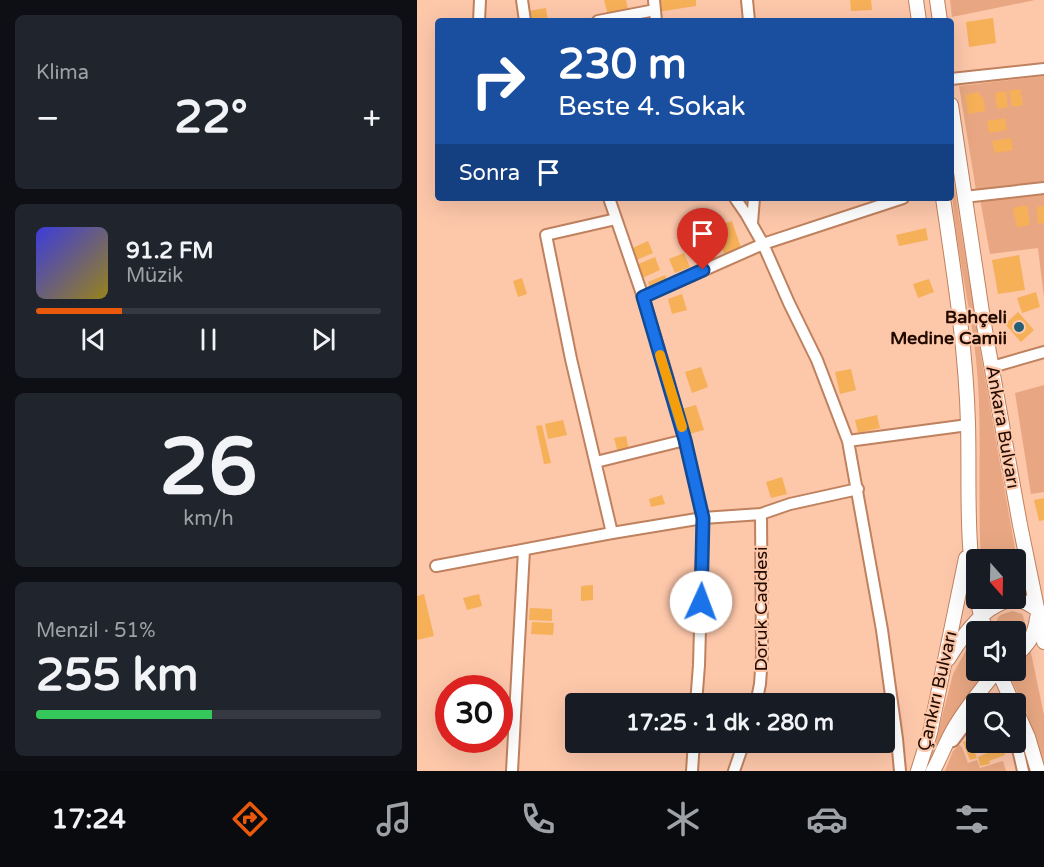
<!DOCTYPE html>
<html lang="tr">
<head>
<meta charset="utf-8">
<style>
	body { margin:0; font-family:"Varela Round",sans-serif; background:#20242c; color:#f1f3f6; height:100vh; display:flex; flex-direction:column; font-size:22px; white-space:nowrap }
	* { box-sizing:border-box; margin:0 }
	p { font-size:20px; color:#9ea1a6 }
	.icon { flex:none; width:33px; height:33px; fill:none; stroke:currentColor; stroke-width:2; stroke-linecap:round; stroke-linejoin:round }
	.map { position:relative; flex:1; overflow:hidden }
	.details { display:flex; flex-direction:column; gap:15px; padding:15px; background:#0d0f14; width:417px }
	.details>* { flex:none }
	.top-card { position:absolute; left:18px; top:18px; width:519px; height:183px; border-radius:6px; box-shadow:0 6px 24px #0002; background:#1a4fa0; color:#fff; overflow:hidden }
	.needle { width:39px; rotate:160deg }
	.buttons { position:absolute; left:549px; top:549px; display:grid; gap:12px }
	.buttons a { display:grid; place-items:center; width:60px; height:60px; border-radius:6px; background:#171b24; box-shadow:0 6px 24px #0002; font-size:30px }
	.speed { position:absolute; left:18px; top:675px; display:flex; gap:12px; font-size:30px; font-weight:700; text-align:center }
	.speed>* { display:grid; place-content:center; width:78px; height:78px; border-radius:50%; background:#171b24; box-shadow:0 6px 24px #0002; line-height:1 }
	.speed .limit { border:9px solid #d22; background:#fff; color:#111 }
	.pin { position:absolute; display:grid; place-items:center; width:51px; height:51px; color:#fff; margin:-62px -26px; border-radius:50% 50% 50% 0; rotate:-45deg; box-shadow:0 0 6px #0007 }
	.pin .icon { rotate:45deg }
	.me { position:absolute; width:66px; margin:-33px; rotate:2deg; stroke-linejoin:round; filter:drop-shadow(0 0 4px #0008) }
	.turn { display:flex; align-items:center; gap:21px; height:126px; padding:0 24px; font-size:27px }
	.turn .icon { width:78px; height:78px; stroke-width:2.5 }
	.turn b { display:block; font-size:42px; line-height:51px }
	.then { display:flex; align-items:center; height:57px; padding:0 24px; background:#0003; gap:12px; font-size:22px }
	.big { font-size:45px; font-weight:700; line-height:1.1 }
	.details .tile { flex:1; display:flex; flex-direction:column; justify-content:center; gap:9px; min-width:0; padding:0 21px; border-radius:9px; background:#20242c }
	.details .dial { align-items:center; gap:0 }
	.dial b { font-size:78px; line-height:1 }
	.song { display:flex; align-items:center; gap:18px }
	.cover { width:72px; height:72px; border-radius:9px; background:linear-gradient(135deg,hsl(240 70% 55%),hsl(50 70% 35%)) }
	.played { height:6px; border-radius:3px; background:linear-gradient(90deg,#ea580c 25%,#363941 25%) }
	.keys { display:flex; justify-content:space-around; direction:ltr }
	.heat { display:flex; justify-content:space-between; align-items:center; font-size:33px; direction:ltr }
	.charge { height:9px; border-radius:4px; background:linear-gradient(90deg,#34c759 51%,#363941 0) }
	.trip { position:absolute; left:148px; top:693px; width:330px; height:60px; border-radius:6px; background:#171b24; box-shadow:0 6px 24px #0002; font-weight:700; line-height:60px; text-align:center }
	.tab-bar { display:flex; height:96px; justify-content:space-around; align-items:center; background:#090b0e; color:#9ea1a6 }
	.tab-bar .icon { width:42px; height:42px }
	.tab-bar .current { color:#ea580c }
	.tab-bar b { font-size:27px; color:#f1f3f6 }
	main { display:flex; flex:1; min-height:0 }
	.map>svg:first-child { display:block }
</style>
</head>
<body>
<main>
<section class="details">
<div class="tile"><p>Klima</p>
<div class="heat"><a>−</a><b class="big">22°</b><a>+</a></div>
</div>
<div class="tile">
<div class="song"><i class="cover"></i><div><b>91.2 FM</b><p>Müzik</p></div></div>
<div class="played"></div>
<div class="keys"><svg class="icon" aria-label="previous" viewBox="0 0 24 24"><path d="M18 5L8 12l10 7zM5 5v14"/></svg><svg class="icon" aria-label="pause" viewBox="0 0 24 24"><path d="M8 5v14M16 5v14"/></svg><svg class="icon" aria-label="next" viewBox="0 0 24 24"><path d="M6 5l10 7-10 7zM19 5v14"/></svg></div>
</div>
<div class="tile dial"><b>26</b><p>km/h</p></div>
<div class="tile"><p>Menzil · 51%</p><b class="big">255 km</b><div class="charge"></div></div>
</section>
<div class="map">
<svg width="627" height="771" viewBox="0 0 627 771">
	<rect width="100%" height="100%" fill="#fdc7aa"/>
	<path fill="#e8a782" d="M533,0h85l-83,17z
		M627,76v107l-68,7 -17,-104z
		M534,165l31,196 35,199 2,13 -3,11 -1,-24 -34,-1c-4,-66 2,-133 -5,-200 -7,-64 -25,-128 -25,-194z
		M627,192v106l-6,-50 -48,6 -10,-55z
		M627,385v107l-13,2 -16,-101z
		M596,611l9,3c6,12 3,19 -6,27l-1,-9 -16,-1c-5,-15 -1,-16 14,-20z
		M559,636l1,34 13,1 -62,100h-2l10,-31 17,-66 18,-33z
		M613,648l14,67v50l-18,-54 -18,-39 7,-2 1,-6z
		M542,745l3,2 6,16 9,-3 3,8 23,-7 3,10h-61l8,-20z"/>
	<path fill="#f5b058" d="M187,0h22l2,9 -20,6z
		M248,0h31v6l-39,6 -2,-11z
		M433,0h21l1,10 -21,1z
		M129,8l2,13h-18l-2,-10z
		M576,18l3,25 -27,4 -3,-25z
		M603,89l3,16 -11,2 -3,-16z
		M589,91l2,16 -11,2 -2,-16z
		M562,92l1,5 3,-1 2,15 -17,3 -3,-19z
		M588,118l2,12 -18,3 -2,-12z
		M594,138l2,12 -18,3 -3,-12z
		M610,205l3,20 -13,2 -4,-19z
		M627,206v17l-6,1 -1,-17z
		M315,221l9,27 -17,6 -10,-27z
		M509,228l2,12 -29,6 -3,-11z
		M231,241l5,12 -19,8 -6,-11z
		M267,253l6,14 -15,6 -6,-14z
		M602,255l6,35 -27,4 -6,-34z
		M238,257l5,13 -20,9 -6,-13z
		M248,275l3,8 -17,7 -3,-8z
		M105,278l5,16 -9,3 -5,-16z
		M512,279l5,13 -16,6 -5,-14z
		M619,292l4,15 -18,6 -5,-15z
		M265,294l5,16 -15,4 -4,-15z
		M601,312l16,18 -13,12 -16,-18z
		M284,367l7,20 -16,6 -7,-21z
		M434,369l5,21 -16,4 -5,-22z
		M279,405l8,25 -18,5 -8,-25z
		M460,415l3,13 -22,5 -3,-13z
		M146,420l4,15 -19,4 -3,-15z
		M125,425l9,38 -7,1 -8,-38z
		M209,436l3,14 -11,3 -4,-15z
		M365,477l5,17 -16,4 -5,-16z
		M245,495l3,9 -14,3 -2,-8z
		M627,498v22l-5,1 -5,-21z
		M176,585v15l-12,1v-15z
		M7,594l10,42 -17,4v-44z
		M62,594l3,12 -15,4 -4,-12z
		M113,608l22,1v12l-23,-1z
		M115,622l22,1 -1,12 -22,-1z
		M553,740l7,18 -7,2 -7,-18z
		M575,742h14l2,8 -4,1 1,4 -16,6 1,3 -10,2 -2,-9 12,-5 -3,-8z"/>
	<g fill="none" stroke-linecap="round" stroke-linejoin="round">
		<defs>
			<path id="minor" d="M105,0l3,21
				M237,0l2,21
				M330,0l2,21
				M62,21l1,-21
				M181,21l57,-11
				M534,79l93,-10
				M547,197l80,-9
				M192,198l34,99 24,79 18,64 18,78 -4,147 -3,39
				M318,198l11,16 17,30 26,59 28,57 31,81 34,189 15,109 3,32
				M335,223l2,-25
				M226,297l120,-53 140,-46
				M575,367l52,-15
				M431,441l120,-16
				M179,462l89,-22
				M195,533l-41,-174 -25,-124 70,-16
				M19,566l176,-33 91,-15 58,-4 29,-10 68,-15
				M339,704l4,-20 2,-29 -1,-141
				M598,736l8,35
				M536,741l15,-20 9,-6
				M95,771l12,-221
				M275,771l2,-29
				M317,771l10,-29"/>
			<path id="major" d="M499,0l3,21
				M520,0l3,21
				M534,105l32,214 37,206 24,117
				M526,198c11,75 23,150 25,226 2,70 -5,140 18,208
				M598,657c13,-13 20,-21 22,-39
				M531,659c13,-21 40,-61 69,-59 8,1 14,5 21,10
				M581,670l15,34
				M598,708l13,29 10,34
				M501,771l12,-38 36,-175
				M516,771c7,-13 12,-26 19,-39 12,-22 29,-42 45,-62"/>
		</defs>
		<use href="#minor" stroke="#bf815e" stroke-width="14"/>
		<use href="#major" stroke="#bf815e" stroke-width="16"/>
		<use href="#minor" stroke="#fff" stroke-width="10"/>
		<use href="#major" stroke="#fff" stroke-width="14"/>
	</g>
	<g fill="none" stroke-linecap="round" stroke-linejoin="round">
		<defs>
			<path id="route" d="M284,602l2,-84 -18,-78 -42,-143 60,-27"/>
		</defs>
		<use href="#route" stroke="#114b97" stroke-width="15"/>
		<use href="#route" stroke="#1a73e8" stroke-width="10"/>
		<path stroke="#f59e0b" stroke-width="10" d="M243,355l22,72"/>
	</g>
	<circle fill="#255e77" stroke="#fdc7aa" stroke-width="2" cx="602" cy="327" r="6"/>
	<g text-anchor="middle" stroke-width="4.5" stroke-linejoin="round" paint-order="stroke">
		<g font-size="18" font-weight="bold" fill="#210b01" stroke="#fdc7aa" text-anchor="end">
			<text x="590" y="323">Bahçeli<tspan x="590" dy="21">Medine Camii</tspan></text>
		</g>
		<g font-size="18" fill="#210b01" stroke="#fdc7aa">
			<text transform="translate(586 427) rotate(80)" y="6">Ankara Bulvarı</text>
			<text transform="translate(344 609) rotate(-90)" y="6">Doruk Caddesi</text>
			<text transform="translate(520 691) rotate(-77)" y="6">Çankırı Bulvarı</text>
		</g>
	</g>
</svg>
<div class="buttons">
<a><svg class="needle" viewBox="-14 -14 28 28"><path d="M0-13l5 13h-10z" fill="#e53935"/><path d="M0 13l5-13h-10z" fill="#9ea1a6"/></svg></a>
<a><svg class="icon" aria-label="sound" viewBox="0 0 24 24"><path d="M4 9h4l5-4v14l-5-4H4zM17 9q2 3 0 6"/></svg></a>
<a><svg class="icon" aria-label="search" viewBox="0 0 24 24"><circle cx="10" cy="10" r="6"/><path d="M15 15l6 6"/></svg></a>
</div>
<div class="speed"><div class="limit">30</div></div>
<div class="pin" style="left:286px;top:270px;background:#d93025"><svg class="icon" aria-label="arrive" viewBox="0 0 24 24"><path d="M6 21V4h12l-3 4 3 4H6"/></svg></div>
<svg class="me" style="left:284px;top:602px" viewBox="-20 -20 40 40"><circle r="19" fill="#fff"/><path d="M0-13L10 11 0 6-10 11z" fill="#1a73e8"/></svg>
<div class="trip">17:25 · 1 dk · 280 m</div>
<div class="top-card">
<div class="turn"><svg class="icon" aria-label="right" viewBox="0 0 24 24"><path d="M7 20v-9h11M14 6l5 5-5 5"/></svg><div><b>230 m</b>Beste 4. Sokak</div></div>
<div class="then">Sonra<svg class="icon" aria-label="arrive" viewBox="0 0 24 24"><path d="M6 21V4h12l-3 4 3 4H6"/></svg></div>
</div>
</div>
</main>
<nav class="tab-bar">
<b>17:24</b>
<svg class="icon current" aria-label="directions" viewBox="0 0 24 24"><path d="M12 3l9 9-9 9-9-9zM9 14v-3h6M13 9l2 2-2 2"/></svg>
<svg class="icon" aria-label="music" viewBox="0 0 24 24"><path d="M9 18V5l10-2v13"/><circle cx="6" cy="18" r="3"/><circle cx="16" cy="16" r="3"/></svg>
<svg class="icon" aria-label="phone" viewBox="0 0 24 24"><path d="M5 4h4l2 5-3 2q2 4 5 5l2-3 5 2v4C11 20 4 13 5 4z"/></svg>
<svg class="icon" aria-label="climate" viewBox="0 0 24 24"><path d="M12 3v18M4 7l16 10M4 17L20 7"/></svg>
<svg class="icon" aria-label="car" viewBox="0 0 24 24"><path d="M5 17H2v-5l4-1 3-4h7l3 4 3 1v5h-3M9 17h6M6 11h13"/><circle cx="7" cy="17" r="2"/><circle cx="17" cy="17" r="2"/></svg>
<svg class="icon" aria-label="filters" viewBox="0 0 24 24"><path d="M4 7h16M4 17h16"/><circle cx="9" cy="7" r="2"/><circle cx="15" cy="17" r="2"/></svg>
</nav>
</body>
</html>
